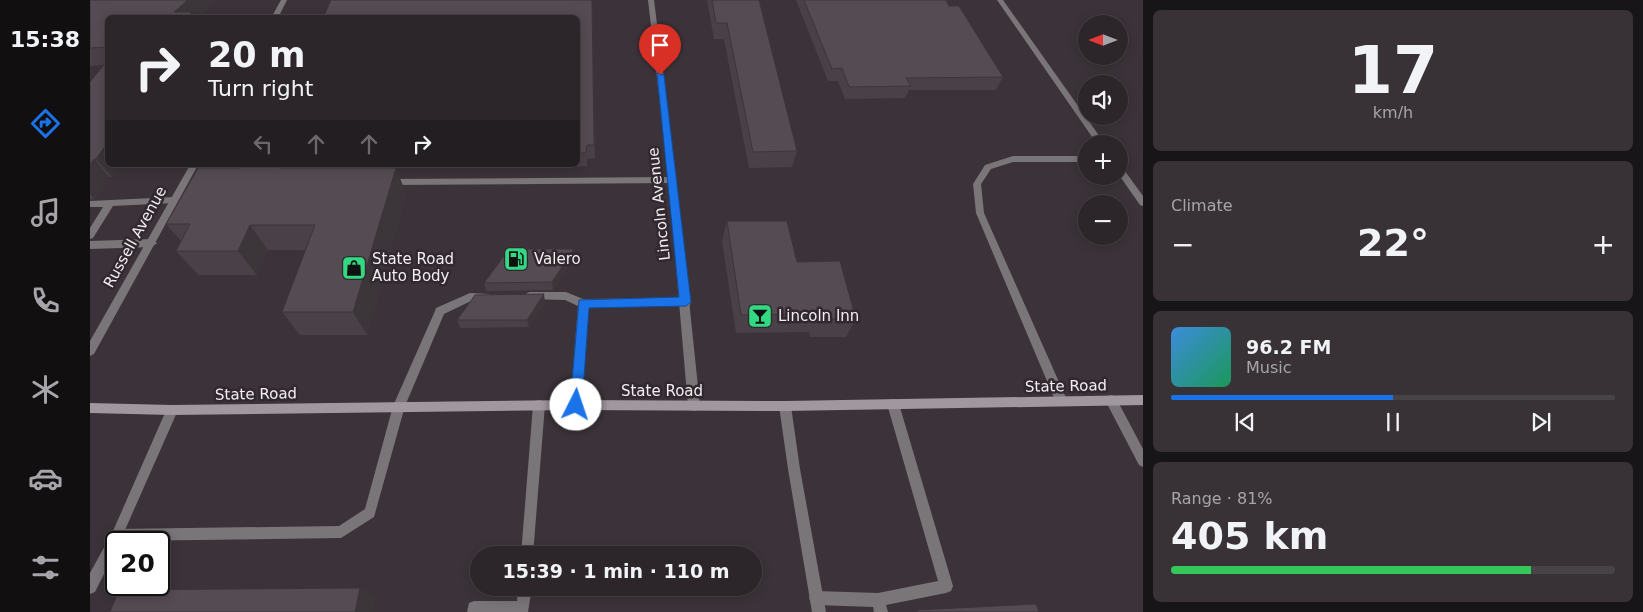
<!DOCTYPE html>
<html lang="en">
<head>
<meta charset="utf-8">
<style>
	body { margin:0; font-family:"DejaVu Sans",sans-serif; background:#383237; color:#f1f3f6; height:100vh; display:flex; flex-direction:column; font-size:19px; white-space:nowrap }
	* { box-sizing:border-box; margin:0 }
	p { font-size:16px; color:#a6a5a9 }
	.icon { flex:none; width:28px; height:28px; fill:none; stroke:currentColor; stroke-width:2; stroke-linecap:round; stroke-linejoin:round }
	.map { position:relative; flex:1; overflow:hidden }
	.drawer { display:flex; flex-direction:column; gap:10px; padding:10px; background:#181518; width:500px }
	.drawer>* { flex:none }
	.top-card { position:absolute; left:15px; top:15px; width:475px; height:152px; border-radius:8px; box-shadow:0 2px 12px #0003,0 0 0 1px #484347; background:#2c262b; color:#f1f3f6; overflow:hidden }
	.needle { width:32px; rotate:270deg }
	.buttons { position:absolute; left:988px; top:15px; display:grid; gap:10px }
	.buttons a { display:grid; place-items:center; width:50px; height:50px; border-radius:50%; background:#2c262b; box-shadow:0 2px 12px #0003,0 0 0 1px #484347; font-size:25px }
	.speed { position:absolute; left:15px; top:531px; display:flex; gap:10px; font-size:25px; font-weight:700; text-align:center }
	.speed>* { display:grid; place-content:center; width:65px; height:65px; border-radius:50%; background:#2c262b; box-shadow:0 2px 12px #0003,0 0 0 1px #484347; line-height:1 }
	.speed .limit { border:2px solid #111; border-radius:8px; background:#fff; color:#111 }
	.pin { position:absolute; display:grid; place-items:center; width:42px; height:42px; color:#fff; margin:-51px -21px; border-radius:50% 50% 50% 0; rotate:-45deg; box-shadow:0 0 5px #0007 }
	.pin .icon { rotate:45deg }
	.me { position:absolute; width:55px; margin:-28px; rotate:4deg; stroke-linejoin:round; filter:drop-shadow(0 0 4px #0008) }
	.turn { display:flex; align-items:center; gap:18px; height:105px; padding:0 20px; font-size:22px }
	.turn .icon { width:65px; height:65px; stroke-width:2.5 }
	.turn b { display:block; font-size:35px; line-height:42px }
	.lanes { display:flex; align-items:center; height:48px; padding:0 20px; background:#0003; justify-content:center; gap:25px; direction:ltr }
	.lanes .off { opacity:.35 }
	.big { font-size:38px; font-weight:600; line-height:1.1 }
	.drawer .tile { flex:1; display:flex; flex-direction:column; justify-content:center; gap:8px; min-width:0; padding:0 18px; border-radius:8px; background:#383237 }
	.drawer .dial { align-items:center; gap:0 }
	.dial b { font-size:65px; line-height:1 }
	.song { display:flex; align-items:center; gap:15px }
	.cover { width:60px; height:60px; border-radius:8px; background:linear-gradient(135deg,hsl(210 70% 55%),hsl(150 70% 35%)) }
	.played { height:5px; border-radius:2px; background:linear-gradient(90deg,#1a73e8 50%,#484347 50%) }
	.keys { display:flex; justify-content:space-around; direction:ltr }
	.heat { display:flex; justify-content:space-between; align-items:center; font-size:28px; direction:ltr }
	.charge { height:8px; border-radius:4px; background:linear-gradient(90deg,#34c759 81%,#484347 0) }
	.trip { position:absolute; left:380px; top:546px; width:292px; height:50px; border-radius:25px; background:#2c262b; box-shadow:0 2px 12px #0003,0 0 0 1px #484347; font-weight:600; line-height:50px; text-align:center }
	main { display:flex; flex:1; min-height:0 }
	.tab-bar { display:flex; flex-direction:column; width:90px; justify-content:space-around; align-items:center; background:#120f11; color:#a6a5a9 }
	.tab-bar .icon { width:35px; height:35px }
	.tab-bar .active { color:#1a73e8 }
	.tab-bar b { font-size:22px; color:#f1f3f6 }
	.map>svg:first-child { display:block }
</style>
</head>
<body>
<main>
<nav class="tab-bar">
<b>15:38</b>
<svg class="icon active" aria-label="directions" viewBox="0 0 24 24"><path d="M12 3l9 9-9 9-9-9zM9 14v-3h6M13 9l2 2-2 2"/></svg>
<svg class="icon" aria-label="music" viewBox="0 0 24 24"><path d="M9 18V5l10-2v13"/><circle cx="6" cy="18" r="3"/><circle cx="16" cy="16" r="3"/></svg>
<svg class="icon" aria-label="phone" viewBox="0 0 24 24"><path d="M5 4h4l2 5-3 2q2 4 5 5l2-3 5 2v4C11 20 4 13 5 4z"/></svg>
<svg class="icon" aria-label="climate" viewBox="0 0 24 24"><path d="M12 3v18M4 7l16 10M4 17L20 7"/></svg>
<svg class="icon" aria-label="car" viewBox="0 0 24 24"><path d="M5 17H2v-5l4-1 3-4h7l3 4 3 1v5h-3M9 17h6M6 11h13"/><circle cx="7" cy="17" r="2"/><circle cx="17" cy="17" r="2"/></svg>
<svg class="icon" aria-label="filters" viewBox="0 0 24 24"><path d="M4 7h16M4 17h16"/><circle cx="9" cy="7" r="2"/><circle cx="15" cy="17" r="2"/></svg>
</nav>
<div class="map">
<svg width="1053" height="612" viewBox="0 0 1053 612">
	<rect width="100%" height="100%" fill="#3b3339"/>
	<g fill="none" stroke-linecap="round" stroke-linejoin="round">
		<path fill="#7a7578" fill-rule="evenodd" d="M923,156h73v6h-73l-22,7 -10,15 3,29 83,187 -2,4 -4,1 -4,-1 -2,-4 -79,-187 -3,-29 12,-19z
			M582,177l4,3 -4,3 -282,2 -4,-3 4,-3z
			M84,197l4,3 -4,3 -61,3 -20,32 -3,1v-11l13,-21h-13v-6z
			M62,239l5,4 -5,4 -62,2v-8z
			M440,292h36l17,7 103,-1 4,1 1,3 -1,3 -4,1 -98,1 -6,98 -2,4 -4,1 -4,-1 -2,-4 8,-99 -13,-6 -38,-1 -2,-3 2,-3z
			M380,293l19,1 2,3 -2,3 -18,1 -27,13 -39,92 -31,111 -33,21 -224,3 -4,-2 -2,-4 2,-4 4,-2 222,-3 26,-17 28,-103 42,-95 1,-3z
			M803,399l4,1 2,4 54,182 -2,5 -5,2 -60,12 2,7h-14l-1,-5 -57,-2 -5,-2 -2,-5 2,-5 5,-2 62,2 60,-12 -51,-177 2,-4z
			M449,400l4,1 2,4 -12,150h-12l12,-150 2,-4z
			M428,588h14l-4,24h-61l2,-9 5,-2h43z"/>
		<path fill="#7a7578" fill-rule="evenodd" d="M191,0h6l-9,18h-7z
			M558,0h6l22,175 24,231 -2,4 -4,1 -4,-1 -2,-4 -20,-231z
			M907,0h6l102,144h-8z
			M100,165h8l-104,189 -4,2v-15z
			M1029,166l3,1 21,29v10l-3,-1 -21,-30z
			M1021,395l4,1 28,53v18l-4,-2 -34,-65 2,-4z
			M695,401l4,1 2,4 9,63 26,143h-14l-24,-143 -9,-63 2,-4z
			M82,405l4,1 2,4 -57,129 -1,3h-4v8l-21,42 -5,2v-21l23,-42 55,-125z"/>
		<path fill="#a0989e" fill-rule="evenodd" d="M1053,395v10l-358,6 -209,-1 -404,5 -82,-2v-10l82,2 404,-5 209,1z"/>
	</g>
	<path fill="#494147" d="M0,0h126l-18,18h-90v147l4,12h-3l-14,22 -5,1v-118l13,-17 -13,1z
		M502,0l3,158 -8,1v7l-49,1 -1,-2h41v-147z
		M617,0h52l38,151 -5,16 -43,1 -25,-129h-10z
		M706,0h150l3,6 54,71 -7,13h-87l-4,8 -60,1 -7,-18h-10z
		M151,165h66l-2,3h91l10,26 -39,141h-67l-18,-23 24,-62h-38l-11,25h-59l-22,-24 5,-10 -15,-17 74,-56z
		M344,165h31v1z
		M637,221l70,41 59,57 -10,18h-36l-1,-5 -73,1 -14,-92z
		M485,257l-22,33 -67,1 -2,-8z
		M455,302l-16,25 -69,1 -3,-8z"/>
	<path fill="#3c353a" d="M98,0h28l-18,18h-20l-4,-6z
		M18,142v23h11l-7,12 -16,-18z
		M4,159l15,18 -14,22 -5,-5v-29z
		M191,165h3l13,23 -18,-20z
		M204,165h13l-6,13z
		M306,168l10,26 -39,141 -14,-23z
		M160,225l18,25 -11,25 -19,-24z
		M484,249l1,8 -22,33 -1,-8z
		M454,294l1,8 -16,25 -2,-7z
		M270,588l16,8 -4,16h-17z"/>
	<path fill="#554c53" stroke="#3c353a" d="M0,0h98l-14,12h18l-4,6h-80v29l-18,1z
		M241,0h261l2,145h-7l-1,8h-8v-135h-255z
		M622,0h47l38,151 -44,1 -26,-129h-11z
		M714,0h142l3,6h10l44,71 -97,1 5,8 -62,1 -7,-19 -10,1z
		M18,60v82l-12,17h-2l-4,6v-83z
		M151,165h40l-2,3h117l-43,144h-71l33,-87h-65l-12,26h-62l14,-27h-24l32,-56h42z
		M637,221h60l10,41 43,-1 16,58h-38l-1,-5 -76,1z
		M419,249h65l-22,33 -68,1z
		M454,294l-17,26h-70l18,-25z
		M270,588l-5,24h-245l9,-22z
		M946,604l3,8h-121l-1,-2z"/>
	<path fill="#1a73e8" stroke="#114b97" d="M567,73l7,2 27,227 -5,4 -97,2 -7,97 -2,4 -4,2 -4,-2 -2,-4 9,-105 100,-3z"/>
	<defs>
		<symbol id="fuel-square" viewBox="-11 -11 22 22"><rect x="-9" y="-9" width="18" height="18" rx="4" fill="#32d882" stroke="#31292f"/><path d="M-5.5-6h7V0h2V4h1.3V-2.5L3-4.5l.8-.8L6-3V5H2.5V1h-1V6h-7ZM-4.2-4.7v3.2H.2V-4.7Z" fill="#111"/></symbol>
		<symbol id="shop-square" viewBox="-11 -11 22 22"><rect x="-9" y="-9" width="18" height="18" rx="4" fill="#32d882" stroke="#31292f"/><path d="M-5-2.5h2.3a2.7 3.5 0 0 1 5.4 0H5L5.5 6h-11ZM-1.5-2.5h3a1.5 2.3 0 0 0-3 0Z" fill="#111"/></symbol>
		<symbol id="bar-square" viewBox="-11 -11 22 22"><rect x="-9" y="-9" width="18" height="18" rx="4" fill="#32d882" stroke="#31292f"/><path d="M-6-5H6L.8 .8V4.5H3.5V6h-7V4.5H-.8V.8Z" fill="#111"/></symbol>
	</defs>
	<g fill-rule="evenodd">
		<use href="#fuel-square" x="412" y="245" width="28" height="28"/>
		<use href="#shop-square" x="250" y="254" width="28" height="28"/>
		<use href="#bar-square" x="656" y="302" width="28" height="28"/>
	</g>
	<g text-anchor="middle" stroke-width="5" stroke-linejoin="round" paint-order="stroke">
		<g font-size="15" fill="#f2edf1" stroke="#31292f">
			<text transform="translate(569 204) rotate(-96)" y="5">Lincoln Avenue</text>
			<text transform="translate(45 237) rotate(-61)" y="5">Russell Avenue</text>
			<text transform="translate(976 386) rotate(-1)" y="5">State Road</text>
			<text x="572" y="396">State Road</text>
			<text transform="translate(166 394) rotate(-1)" y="5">State Road</text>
		</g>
		<g font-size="15" fill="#f2edf1" stroke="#31292f" text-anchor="start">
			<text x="282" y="264">State Road<tspan x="282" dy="17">Auto Body</tspan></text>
			<text x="444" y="264">Valero</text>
			<text x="688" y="321">Lincoln Inn</text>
		</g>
	</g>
</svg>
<div class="buttons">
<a><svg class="needle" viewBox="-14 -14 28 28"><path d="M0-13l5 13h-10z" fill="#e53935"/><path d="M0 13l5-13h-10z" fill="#a6a5a9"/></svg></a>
<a><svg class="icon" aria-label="sound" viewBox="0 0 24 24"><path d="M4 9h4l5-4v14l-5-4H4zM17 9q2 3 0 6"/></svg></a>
<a>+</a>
<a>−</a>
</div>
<div class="speed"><div class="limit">20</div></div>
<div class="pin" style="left:570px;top:75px;background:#d93025"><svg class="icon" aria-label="arrive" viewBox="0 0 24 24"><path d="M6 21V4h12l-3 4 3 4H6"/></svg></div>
<svg class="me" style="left:486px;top:405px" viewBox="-20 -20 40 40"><circle r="19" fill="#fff"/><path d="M0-13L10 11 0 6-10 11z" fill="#1a73e8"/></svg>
<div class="trip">15:39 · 1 min · 110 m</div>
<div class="top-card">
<div class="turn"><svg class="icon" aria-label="right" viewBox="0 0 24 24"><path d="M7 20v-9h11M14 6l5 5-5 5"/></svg><div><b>20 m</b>Turn right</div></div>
<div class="lanes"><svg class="icon off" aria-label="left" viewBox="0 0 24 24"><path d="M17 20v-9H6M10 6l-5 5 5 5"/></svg><svg class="icon off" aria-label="ahead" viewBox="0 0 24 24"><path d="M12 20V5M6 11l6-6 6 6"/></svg><svg class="icon off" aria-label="ahead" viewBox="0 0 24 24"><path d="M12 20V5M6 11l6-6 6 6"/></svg><svg class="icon" aria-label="right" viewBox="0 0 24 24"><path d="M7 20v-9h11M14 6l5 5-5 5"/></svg></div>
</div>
</div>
<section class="drawer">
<div class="tile dial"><b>17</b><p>km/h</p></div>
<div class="tile"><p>Climate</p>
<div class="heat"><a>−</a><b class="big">22°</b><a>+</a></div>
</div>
<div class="tile">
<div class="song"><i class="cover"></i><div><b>96.2 FM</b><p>Music</p></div></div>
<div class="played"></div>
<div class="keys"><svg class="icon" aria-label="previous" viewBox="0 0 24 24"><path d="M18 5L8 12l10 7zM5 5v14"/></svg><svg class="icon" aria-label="pause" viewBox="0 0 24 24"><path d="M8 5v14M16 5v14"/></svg><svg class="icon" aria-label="next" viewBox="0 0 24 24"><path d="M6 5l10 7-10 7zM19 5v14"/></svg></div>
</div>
<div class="tile"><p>Range · 81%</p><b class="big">405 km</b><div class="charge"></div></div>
</section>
</main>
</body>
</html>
